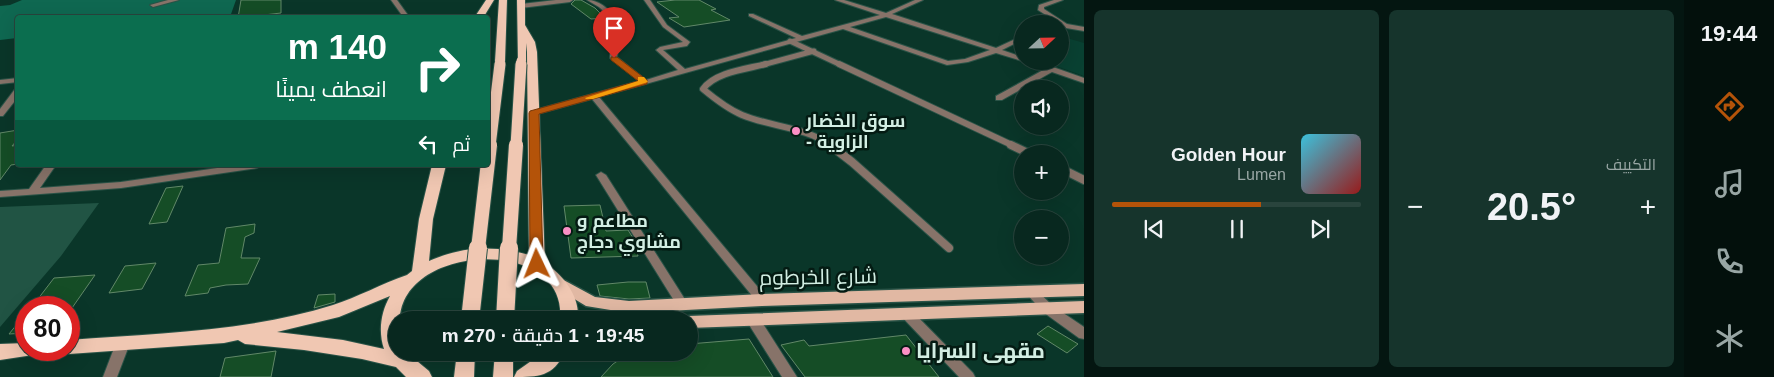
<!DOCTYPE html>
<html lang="ar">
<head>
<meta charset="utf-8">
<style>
	body { margin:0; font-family:Helvetica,Cairo,sans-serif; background:#16342c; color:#f1f3f6; direction:rtl; height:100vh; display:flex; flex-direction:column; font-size:19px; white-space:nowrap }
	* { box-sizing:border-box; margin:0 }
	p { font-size:16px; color:#98a6a4 }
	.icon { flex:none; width:28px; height:28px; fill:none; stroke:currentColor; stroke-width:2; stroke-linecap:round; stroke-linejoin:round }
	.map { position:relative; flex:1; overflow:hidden; direction:ltr }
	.sheet { display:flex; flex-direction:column; gap:10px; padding:10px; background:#041611; width:600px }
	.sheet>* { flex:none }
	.top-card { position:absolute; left:15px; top:15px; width:475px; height:152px; border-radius:5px; box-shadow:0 5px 20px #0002,0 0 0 1px #29443d; direction:rtl; background:#0b6e4f; color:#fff; overflow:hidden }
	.needle { width:32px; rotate:68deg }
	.controls { position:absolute; left:1014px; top:15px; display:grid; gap:10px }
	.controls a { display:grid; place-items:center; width:55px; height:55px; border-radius:50%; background:#08281f; box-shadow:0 5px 20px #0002,0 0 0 1px #29443d; font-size:25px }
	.speed { position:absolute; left:15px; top:296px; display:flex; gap:10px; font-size:25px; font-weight:700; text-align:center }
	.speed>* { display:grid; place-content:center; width:65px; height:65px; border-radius:50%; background:#08281f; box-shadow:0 5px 20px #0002,0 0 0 1px #29443d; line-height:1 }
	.speed .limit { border:8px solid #d22; background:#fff; color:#111 }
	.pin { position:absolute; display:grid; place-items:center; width:42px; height:42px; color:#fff; margin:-51px -21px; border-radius:50% 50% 50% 0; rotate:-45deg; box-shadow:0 0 5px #0007 }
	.pin .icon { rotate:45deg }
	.me { position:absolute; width:55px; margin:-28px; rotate:358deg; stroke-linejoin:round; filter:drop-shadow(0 0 4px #0008) }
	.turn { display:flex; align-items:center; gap:18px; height:105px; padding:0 20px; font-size:22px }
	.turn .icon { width:65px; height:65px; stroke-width:2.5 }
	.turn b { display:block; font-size:35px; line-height:42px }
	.then { display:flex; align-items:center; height:48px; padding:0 20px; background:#0003; gap:10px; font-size:19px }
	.big { font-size:38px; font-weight:600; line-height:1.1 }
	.sheet .widget { flex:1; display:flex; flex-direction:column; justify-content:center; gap:8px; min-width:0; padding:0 18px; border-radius:8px; background:#16342c }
	.song { display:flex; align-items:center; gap:15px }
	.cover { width:60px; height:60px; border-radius:8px; background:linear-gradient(135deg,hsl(190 70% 55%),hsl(0 70% 35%)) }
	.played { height:5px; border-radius:2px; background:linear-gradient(90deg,#b45309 60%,#29443d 60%) }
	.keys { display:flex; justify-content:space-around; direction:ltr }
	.heat { display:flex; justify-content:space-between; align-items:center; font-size:28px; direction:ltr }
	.sheet .tiles { flex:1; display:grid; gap:10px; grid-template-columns:repeat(2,1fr) }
	.trip { position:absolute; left:388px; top:311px; width:310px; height:50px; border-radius:25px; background:#08281f; box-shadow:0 5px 20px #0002,0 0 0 1px #29443d; font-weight:600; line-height:50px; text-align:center; direction:rtl }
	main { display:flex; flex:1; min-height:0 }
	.menu { display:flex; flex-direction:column; width:90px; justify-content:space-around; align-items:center; background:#03100c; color:#98a6a4 }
	.menu .icon { width:35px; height:35px }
	.menu .selected { color:#b45309 }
	.menu b { font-size:22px; color:#f1f3f6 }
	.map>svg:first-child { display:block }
</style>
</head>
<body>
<main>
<nav class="menu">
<b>19:44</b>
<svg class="icon selected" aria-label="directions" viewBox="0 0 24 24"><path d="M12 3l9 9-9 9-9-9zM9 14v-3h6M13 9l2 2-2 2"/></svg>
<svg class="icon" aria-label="music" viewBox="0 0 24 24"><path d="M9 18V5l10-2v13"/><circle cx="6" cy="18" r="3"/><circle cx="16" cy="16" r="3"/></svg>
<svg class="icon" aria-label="phone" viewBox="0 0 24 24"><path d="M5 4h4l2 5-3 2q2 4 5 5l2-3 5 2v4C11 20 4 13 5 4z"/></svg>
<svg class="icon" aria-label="climate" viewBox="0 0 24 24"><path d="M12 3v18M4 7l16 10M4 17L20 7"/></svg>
</nav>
<section class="sheet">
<div class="tiles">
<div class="widget"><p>التكييف</p>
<div class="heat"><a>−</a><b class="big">20.5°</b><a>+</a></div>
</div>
<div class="widget">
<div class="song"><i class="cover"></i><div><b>Golden Hour</b><p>Lumen</p></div></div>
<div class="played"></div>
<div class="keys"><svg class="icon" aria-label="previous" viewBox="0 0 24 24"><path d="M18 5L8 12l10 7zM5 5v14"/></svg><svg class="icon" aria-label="pause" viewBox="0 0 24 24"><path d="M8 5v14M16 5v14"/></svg><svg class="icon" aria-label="next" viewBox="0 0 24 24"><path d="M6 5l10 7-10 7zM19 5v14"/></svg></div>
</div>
</div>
</section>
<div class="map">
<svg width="1084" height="377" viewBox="0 0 1084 377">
	<rect width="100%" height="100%" fill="#0a3629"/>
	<path fill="#094132" d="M1060,36l24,7v33l-42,-15h18z"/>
	<path fill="#215444" d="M99,203l-38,53 -61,71v-120z"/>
	<path fill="#0f6851" d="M22,0h214l-6,17 -212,1 -1,20 -17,2v-34l10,-1z"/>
	<path fill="#154d26" stroke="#618868" d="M241,0h40v13l-43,5z
		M575,0h6l14,8 10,10 -14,1 -20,-15z
		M675,0h24l17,9 -5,1 19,10 -46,7 -15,-9 10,-1 -22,-15z
		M18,130v9l-6,7 6,-1v19l-7,1 -11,15v-47z
		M183,186l-16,36 -18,2 17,-36z
		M600,205l6,26 22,-1 5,8 5,18 -67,2 -7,-52z
		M255,224l-1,9 -9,4 -4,21h19l-12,26 -22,1 -16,3 -2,5 -23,3 13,-31 21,-2 7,-35z
		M156,263l-14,26 -33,4 16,-27z
		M95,275l-23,33h-41l23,-30z
		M628,282h18l4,16 -21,1 -29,-3 -3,-11z
		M335,294v8l-21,6 4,-13z
		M26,313v20l-17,1z
		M1048,326l30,18 -11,9 -30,-19z
		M906,335l33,42h-134l-24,-32 23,-5 5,6z
		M749,339l24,38h-172l12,-13 18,-12h58v-8z
		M276,351l-5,26h-51l5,-19z"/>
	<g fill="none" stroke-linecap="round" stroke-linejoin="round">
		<defs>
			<path id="service-far2" d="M790,41l51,24
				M762,65l52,-14"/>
			<path id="service-far1" d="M766,64c-19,5 -51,8 -63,25 12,10 25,20 39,26 29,12 64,12 90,31
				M839,64l175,82"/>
			<path id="service" d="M830,145l22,17 97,86
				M1011,145l19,9
				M1060,168l24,12"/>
			<path id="minor" d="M168,0h11l-26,7 -3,-2z
				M391,0h6l13,18h-6z
				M556,0h17l-3,2 -49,6 -3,-2 3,-2z
				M587,0c12,0 20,8 28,16l-5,1 -11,-10z
				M644,0h6l17,25 23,17 -3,4 -24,4 22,19 111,-31 -47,-22v-2h4l49,22 78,-21 -45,-15h9l42,13 29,-13h8l-31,14 104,34 26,-12v4l-20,10 20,7v4l-26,-8 -28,9 -21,3 -104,-36 -244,68 167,200 2,3 -2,3 -4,2 -4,-2 -166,-204 -58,16 -4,-2 1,-2 108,-30 -29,-23v-3l3,-12 -4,-6 1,-1h4l5,7 -2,14 29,23 32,-10 -22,-20 4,-3 23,-5 -20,-15zM886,17l104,33 -25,9 -17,2 -98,-34z
				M1054,0h9l-19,7v2l23,15 17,3v4l-24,-4v-3l-22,-14 1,-5z
				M479,14l2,1v2l-14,1z
				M1026,61h10l48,17v5l-32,-11 -50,28h-6v-4l49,-27z
				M18,78v4l-18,2v-4z
				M15,89h3v8l-15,19h-3v-7z
				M46,165h10l-16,23 81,-6 117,-17h24l-5,3 -136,20 -121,9v-6l29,-2z
				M601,172l5,3 80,126 2,3 -2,3 -4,2 -4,-2 -82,-132z
				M1031,288l4,1 18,17 31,21v12l-5,-1 -36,-26 -18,-20 2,-3z
				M907,309l5,2 61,62 2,4h-16l-57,-60 -1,-3 1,-3z
				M753,315l5,1 39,61h-15l-36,-57 2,-4z
				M123,338l5,1 2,4 -13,34h-14l13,-34 2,-4z"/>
			<path id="primary" d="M558,277l37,20 34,4 133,-7 322,-10v12l-322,10 -133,7 -43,-7 -33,-20 -3,-4 3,-4z
				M1084,301v12l-395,15v-8h-7l7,-4z"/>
			<path id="trunk" d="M486,0h8l-11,18h-9z
				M499,0h8l-2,61 -5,3 -5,-3z
				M517,0h8v25l10,17 2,10 8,211c19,13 35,33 33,57h-18c9,-85 -159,-77 -160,0h-4v32h10l23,19 3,6h-26l-10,-10 -34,-8 -58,-9 -59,-6 -7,-4 -14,3 -155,11 -7,-2 -1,-2h8v-10c88,-7 178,-8 264,-35 25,-8 48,-21 74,-30l5,-4 7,-52 13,-54h14l-13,54 -4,42c34,-15 64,-16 100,-6l-2,-203 -1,-9v18l-5,3 -3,-1zM390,296c-9,16 -12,35 -6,53l-41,-9 -66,-8 62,-15z
				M26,343v7h9l-2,5 -33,5v-16z
				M457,352h18l-1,25h-20z
				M495,352h18v25h-20z
				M544,352h21c-12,25 -27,25 -51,25l3,-6z"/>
		</defs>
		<use href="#service-far2" stroke="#2a5347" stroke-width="7"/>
		<use href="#service-far1" stroke="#2a5347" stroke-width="8"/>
		<use href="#service" stroke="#2a5347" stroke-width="10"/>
		<use href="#minor" stroke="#2a5347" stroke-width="2"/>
		<use href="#primary" stroke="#2a5347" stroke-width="3"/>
		<use href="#trunk" stroke="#2a5347" stroke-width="2"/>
		<use href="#service-far2" stroke="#877369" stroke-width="5"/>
		<use href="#service-far1" stroke="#877369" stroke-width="6"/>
		<use href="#service" stroke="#877369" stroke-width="8"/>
		<use href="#minor" fill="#877369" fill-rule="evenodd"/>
		<use href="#primary" fill="#e1b8a3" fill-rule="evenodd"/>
		<use href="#trunk" fill="#f0c7b2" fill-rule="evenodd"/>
		<defs>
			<path id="trunk-bridge-far3" d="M500,65v-4
				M521,65v-4"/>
			<path id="trunk-bridge-far2" d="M490,146l10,-82
				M516,146l5,-82"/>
			<path id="trunk-bridge-far1" d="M478,249l12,-104
				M509,249l7,-104"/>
			<path id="trunk-bridge" d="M470,320l8,-72
				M505,320l4,-72"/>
		</defs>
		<use href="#trunk-bridge-far3" stroke="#2a5347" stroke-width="11" stroke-linecap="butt"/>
		<use href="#trunk-bridge-far2" stroke="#2a5347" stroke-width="13" stroke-linecap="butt"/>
		<use href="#trunk-bridge-far1" stroke="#2a5347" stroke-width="16" stroke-linecap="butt"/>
		<use href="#trunk-bridge" stroke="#2a5347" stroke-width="20" stroke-linecap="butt"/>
		<use href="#trunk-bridge-far3" stroke="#f0c7b2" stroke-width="9"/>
		<use href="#trunk-bridge-far2" stroke="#f0c7b2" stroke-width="11"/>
		<use href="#trunk-bridge-far1" stroke="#f0c7b2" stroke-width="14"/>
		<use href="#trunk-bridge" stroke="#f0c7b2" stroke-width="18"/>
	</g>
	<path fill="#b45309" stroke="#753606" d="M611,57h6l30,23v4l-108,30 4,150 -2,4h-9l-2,-4 -1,-151 1,-2 108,-30 -27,-21z"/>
	<path fill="#f59e0b" d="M638,77h6l4,5 -55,17h-7l-1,-1 53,-17z"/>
	<g fill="#fb8fc5" stroke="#041b13" stroke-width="2">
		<circle cx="796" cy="131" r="5"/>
		<circle cx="567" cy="231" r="5"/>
		<circle cx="906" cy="351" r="5"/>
	</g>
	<g text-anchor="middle" stroke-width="5" stroke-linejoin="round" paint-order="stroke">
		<g font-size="18" font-weight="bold" fill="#d2eee3" stroke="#041b13" text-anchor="start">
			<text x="806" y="127">سوق الخضار<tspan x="806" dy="21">- الزاوية</tspan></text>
			<text x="577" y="227">مطاعم و<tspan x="577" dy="21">مشاوي دجاج</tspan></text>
		</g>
		<g font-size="21" fill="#d2eee3" stroke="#041b13">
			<text transform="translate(818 277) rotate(-1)" y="7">شارع الخرطوم</text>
		</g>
		<g font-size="21" font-weight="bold" fill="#d2eee3" stroke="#041b13" text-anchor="start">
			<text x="916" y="358">مقهى السرايا</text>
		</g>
	</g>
</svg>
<div class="controls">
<a><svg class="needle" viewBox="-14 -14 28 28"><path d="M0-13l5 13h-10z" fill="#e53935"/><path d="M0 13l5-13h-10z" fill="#98a6a4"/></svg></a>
<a><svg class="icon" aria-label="sound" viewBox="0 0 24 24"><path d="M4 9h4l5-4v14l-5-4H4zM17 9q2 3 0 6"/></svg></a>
<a>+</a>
<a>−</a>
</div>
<div class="speed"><div class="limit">80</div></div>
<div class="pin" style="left:614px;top:58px;background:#d93025"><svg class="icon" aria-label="arrive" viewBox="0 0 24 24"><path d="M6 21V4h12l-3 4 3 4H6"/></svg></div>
<svg class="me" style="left:537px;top:264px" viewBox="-20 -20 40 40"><path d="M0-17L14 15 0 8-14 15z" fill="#b45309" stroke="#fff" stroke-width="4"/></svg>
<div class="trip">19:45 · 1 دقيقة · 270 m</div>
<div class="top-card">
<div class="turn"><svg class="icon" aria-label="right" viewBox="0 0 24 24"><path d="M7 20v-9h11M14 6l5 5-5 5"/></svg><div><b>140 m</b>انعطف يمينًا</div></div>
<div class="then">ثم<svg class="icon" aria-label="left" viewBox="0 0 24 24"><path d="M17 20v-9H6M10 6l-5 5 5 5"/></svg></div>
</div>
</div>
</main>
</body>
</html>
